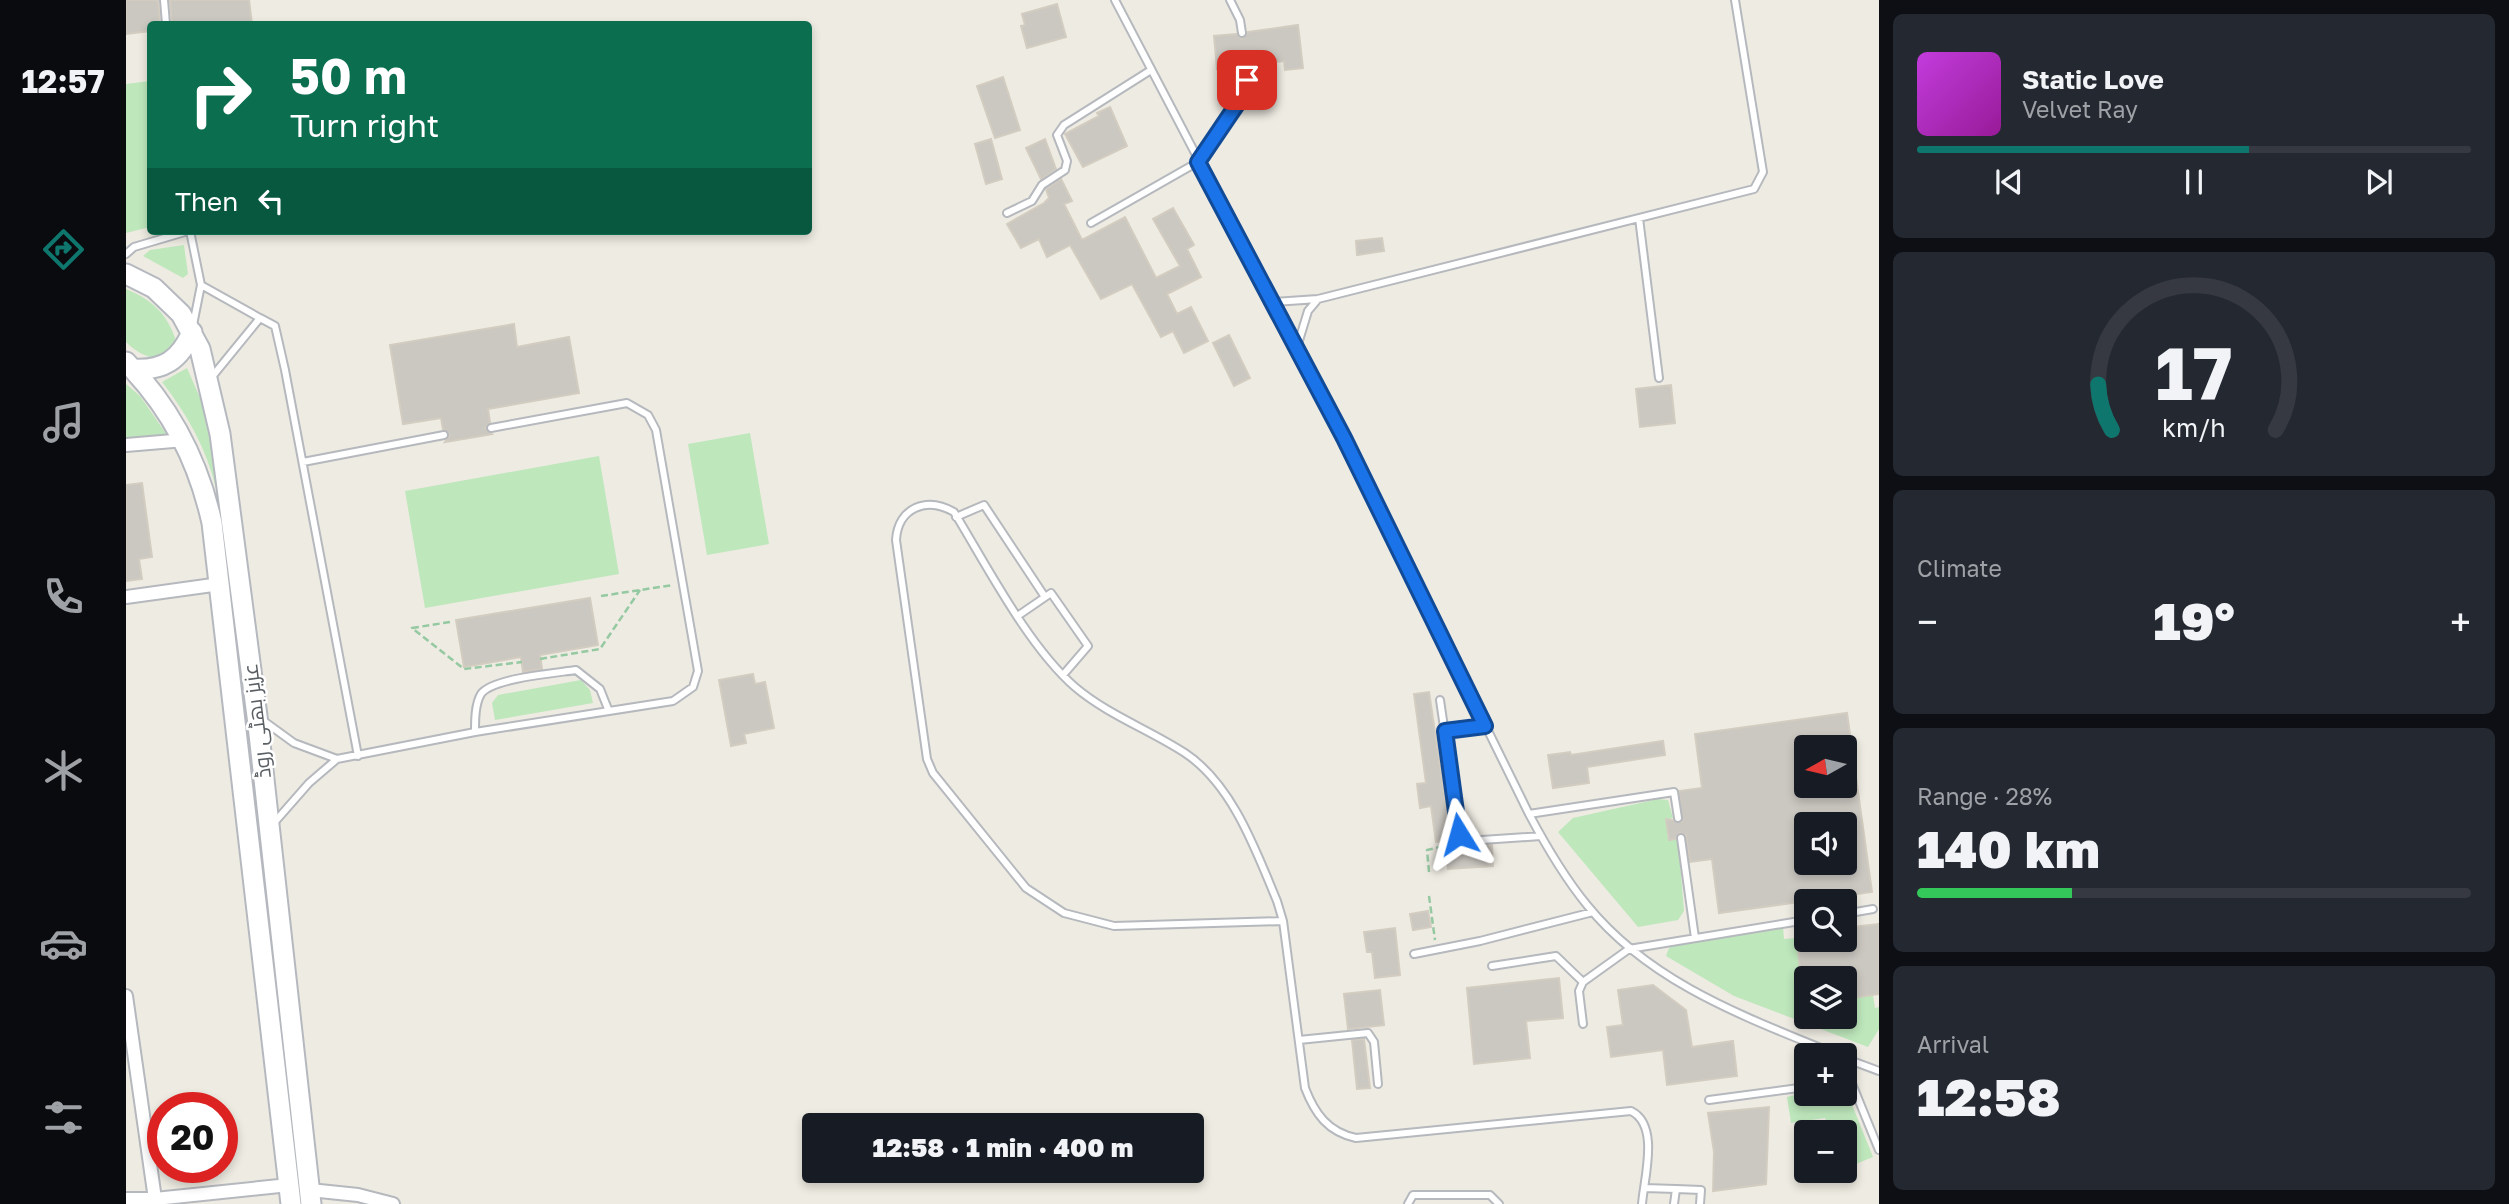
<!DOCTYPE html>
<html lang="en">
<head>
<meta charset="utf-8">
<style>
	body { margin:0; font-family:"Golos Text",Cairo,sans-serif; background:#242831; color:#f1f3f6; height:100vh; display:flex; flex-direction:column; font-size:26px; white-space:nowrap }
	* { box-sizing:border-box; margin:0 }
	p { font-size:23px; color:#9ea1a6 }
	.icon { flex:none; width:38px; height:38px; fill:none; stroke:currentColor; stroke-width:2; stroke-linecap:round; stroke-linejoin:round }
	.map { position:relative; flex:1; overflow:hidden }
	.drawer { display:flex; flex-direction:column; gap:14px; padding:14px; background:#0d0f14; width:630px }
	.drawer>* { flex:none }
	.top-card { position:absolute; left:21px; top:21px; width:665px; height:214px; border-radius:7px; box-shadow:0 4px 10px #0003; background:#0b6e4f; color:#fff; overflow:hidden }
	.needle { width:46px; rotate:262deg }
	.fabs { position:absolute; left:1668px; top:735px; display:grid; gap:14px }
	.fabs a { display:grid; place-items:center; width:63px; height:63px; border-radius:7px; background:#171b24; box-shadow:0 4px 10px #0003; font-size:35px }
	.speed { position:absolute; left:21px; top:1092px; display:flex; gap:14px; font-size:35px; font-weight:700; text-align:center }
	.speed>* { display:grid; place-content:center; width:91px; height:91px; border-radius:50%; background:#171b24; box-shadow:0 4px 10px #0003; line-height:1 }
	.speed .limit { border:10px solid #d22; background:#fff; color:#111 }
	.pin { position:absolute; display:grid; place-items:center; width:60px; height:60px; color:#fff; margin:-30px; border-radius:14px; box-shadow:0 4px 10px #0006 }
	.me { position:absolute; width:77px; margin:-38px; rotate:352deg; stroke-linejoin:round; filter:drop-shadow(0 0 5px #0008) }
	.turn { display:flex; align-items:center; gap:24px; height:147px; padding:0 28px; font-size:32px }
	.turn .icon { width:91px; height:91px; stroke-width:2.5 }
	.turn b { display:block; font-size:49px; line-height:60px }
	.then { display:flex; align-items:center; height:66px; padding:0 28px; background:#0003; gap:14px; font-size:26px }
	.big { font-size:52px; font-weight:800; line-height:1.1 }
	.drawer .tile { flex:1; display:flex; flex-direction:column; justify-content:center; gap:10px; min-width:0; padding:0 24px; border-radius:10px; background:#242831 }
	.drawer .dial { align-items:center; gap:0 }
	.dial svg { height:182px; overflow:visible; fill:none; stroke:#363941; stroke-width:7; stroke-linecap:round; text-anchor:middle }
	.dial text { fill:#f1f3f6; stroke:none }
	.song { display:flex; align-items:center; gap:21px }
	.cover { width:84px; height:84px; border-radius:10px; background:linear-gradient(135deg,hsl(290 70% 55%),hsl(300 70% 35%)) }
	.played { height:7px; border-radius:4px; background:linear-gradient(90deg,#0f766e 60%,#363941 60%) }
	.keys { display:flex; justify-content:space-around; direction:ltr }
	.heat { display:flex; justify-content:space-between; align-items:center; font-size:38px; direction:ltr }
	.charge { height:10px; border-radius:5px; background:linear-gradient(90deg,#34c759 28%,#363941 0) }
	.trip { position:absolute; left:676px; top:1113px; width:402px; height:70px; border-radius:7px; background:#171b24; box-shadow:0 4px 10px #0003; font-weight:800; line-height:70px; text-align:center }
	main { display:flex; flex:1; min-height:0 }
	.menu { display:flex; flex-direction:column; width:126px; justify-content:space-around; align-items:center; background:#090b0e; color:#9ea1a6 }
	.menu .icon { width:49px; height:49px }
	.menu .selected { color:#0f766e }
	.menu b { font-size:32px; color:#f1f3f6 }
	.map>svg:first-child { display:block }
</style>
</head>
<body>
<main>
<nav class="menu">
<b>12:57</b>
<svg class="icon selected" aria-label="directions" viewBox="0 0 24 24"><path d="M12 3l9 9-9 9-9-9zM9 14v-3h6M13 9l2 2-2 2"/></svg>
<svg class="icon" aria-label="music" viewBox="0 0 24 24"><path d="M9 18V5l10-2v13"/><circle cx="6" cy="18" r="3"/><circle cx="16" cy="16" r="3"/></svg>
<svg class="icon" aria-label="phone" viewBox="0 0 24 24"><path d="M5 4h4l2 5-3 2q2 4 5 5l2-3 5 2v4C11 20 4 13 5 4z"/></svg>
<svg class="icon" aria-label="climate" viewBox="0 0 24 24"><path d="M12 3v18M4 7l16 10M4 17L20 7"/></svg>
<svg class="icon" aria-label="car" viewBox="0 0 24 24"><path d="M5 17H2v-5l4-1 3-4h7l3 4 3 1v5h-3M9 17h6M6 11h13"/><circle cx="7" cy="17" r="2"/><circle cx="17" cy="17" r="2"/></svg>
<svg class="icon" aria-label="filters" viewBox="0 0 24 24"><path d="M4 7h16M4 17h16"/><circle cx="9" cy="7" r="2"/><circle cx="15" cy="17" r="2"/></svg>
</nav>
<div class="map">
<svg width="1753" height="1204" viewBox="0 0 1753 1204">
	<rect width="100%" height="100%" fill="#eeebe2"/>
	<path fill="#bee7bc" d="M24,81v146l-24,6v-149z
		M58,245l4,29 -5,4 -40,-22 7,-6z
		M0,289c25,10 42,25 50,52 -10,27 -34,17 -50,1z
		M61,368l14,32 19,87 -4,1c-10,-40 -29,-74 -54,-106z
		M0,384l14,12 27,39 -41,5z
		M624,433l19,111 -62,11 -19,-111z
		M473,456l20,118 -194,34 -20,-117z
		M455,680l9,10 3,13 -98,17 -3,-17 6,-8z
		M1532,799l10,1 5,18 -7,2 2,19 10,-1 6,73 -6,9 -40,7 -80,-95 15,-14z
		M1657,927l1,12 12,-1 10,79h38l1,-18 28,-4 2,13 4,-1v22l-11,18 -134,-51 -68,-40 3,-8 11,-5z
		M1680,1092l31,2 14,8 22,55 -27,11 -2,-36h-13l-6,-14 -34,5 -4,-26z"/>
	<path fill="#cbc7c1" stroke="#d3ccc0" stroke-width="2" fill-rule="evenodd" d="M0,0h32l2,24h-10v7l-24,3z
		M44,0h79l3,24h-80z
		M931,4l9,33 -39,11 -6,-22 4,-1 -3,-11z
		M1172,25l5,43 -18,2 -1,-9 -33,4 -6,-6 -6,7 -22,3 -3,-33 22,-2 6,5 6,-7z
		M877,77l17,53 -25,8 -18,-52z
		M984,107l17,39 -44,21 -18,-33 34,-18 -2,-3z
		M865,139l11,40 -16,5 -11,-40z
		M919,139l11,30 -15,10 -15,-31z
		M935,179l11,22 -8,3 18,36 43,-23 31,61 24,-12 -27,-47 20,-11 21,37 -7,4 14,28 -34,17 10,20 14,-7 17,34 -24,12 -11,-22 -12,6 -29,-53 -31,15 -31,-54 -23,12 -8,-18 -18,9 -14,-24 37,-21 5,-5 -3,-9z
		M1256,238l2,13 -27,4 -1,-14z
		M388,324l3,23 52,-10 10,56 -91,16 2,13 -5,6 7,6 -47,8 5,-7 -7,-6 -2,-11 -38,6 -13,-79z
		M1103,335l21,43 -16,8 -21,-43z
		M1545,385l4,38 -35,4 -4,-38z
		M16,483l10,74 -13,2 3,20 -16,2v-96z
		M464,598l8,47 -58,10 2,14 -19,3 -2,-15 -57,10 -8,-47z
		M627,674l2,10 10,-2 9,46 -30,6 2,9 -15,3 -12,-66z
		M1303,692l22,148 -15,2 -5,-36 -11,2 -3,-24 9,-1 -12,-89z
		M1721,713l25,179 -153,21 -7,-54 -22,3 -4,-27 -6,-2 -5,6 -6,1 -3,-21 16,3 -3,-31 23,-3 -7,-54zM1680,747h38v39h-38zM1680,824h38v39h-38z
		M1537,741l2,14 -78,12 2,16 -36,5 -5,-33 22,-3 1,3z
		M1366,845l1,21 -45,3 -2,-21z
		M1302,911l3,16 -18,3 -3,-16z
		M1753,924v70l-35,5v-21h-43l-4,-38h47v-12z
		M1269,928l5,47 -25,3 -3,-26h-5l-3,-20z
		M1433,978l4,40 -37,3 4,37 -56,6 -7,-76z
		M1527,985l33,25 6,37 41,-6 4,35 -70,9 -4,-35 -52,7 -4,-30 16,-2 -5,-35z
		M1254,990l4,35 -36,4 -4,-35z
		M1238,1039l6,49 -13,1 -5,-49z
		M1643,1107l-3,77 -53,7 1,-39 -6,-39z"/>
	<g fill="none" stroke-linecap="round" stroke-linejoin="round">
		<defs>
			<path id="service" d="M38,0l2,24
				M989,0l229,438 185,376c17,32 35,63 58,91 64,79 159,112 251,150
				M1104,0l10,20 2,13
				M881,213l25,-12 10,-16 23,-15 2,-9 -10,-26 7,-10 87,-55
				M1513,218l20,160
				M965,223l107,-61 44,-64 5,-18 -2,-15
				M64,231l11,54 -8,40
				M0,254l8,-7 54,-16
				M75,285l59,33 -49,60
				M1148,302l44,-3 436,-110 9,-17 -28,-172
				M134,318l15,8 10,44 73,386
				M1171,347l11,-36 10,-12
				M177,462l141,-27
				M830,517l28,-12 61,92
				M893,615l32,-22 37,53 -25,29
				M1314,700l20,137 7,4 74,-5
				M135,719l33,24 43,16 -28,24 -36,41
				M1319,731l40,-5
				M349,732c0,-12 0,-28 6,-38 11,-16 75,-21 95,-24l24,19 8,20
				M211,759l138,-27 198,-31 20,-14 5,-16 -42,-241 -8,-15 -21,-12 -136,25
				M1403,814l145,-22 4,26
				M1555,838l14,100
				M1718,914l29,-5
				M1157,921l-169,5 -50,-13 -38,-25 -93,-115 -6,-14 -31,-219c2,-32 30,-44 58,-28 33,54 74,134 121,175 33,28 75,43 110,66 48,32 71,98 92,148l6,20 22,167c10,26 23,44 51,50l275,-27c29,14 13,67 11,93
				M1288,954l66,-13 113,-29
				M1366,966l64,-10 27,26
				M1457,1024l-4,-33 4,-9 46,-33 177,-29
				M1173,1040l69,-7 6,9 4,42
				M1718,1058l35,13
				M1718,1064l35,86
				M1583,1100l97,-13
				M1518,1188l32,1 -2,15
				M1550,1189l25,1 -1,14
				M1282,1204l5,-9h77l9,9"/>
			<path id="minor" d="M0,445l59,-5
				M0,597l94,-13
				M0,996l29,203
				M184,1190l48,5 35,9
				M0,1199h29l134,-14"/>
			<path id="secondary" d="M0,274l28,14 27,26 19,35 20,85 37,282 54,488
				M0,362c45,46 72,98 86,161l79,681
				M7,369c30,2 47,-9 59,-37"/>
		</defs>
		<use href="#service" stroke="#b5b8bd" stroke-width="10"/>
		<use href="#minor" stroke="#b5b8bd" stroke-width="16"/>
		<use href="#secondary" stroke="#b5b9bf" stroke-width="23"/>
		<path stroke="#95c9a2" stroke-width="2.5" stroke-dasharray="7 3.5" stroke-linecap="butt" d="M475,596l72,-11
			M324,622l-38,6 52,41 58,-7
			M414,659l60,-10 40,-59
			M1303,872l-2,-22 26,-6
			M1303,896l6,44"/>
		<use href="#service" stroke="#fff" stroke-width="6"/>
		<use href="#minor" stroke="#fff" stroke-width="12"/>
		<use href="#secondary" stroke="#fff" stroke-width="19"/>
	</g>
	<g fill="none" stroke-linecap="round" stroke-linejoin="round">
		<defs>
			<path id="route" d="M1121,80l-5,17 -44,65 146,276 141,288 -40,5 14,103"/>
		</defs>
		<use href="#route" stroke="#114b97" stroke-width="18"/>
		<use href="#route" stroke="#1a73e8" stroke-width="12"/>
	</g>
	<g text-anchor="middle" stroke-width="5" stroke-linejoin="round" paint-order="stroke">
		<g font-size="21" fill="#5a5f64" stroke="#fff">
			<text transform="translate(131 721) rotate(-97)" y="7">عزیز بھٹی روڈ</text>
		</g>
	</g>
</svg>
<div class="fabs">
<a><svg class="needle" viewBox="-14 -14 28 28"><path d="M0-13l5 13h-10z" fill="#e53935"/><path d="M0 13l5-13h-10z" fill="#9ea1a6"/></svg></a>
<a><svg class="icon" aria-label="sound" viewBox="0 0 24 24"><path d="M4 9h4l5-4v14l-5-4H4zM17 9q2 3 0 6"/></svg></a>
<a><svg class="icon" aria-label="search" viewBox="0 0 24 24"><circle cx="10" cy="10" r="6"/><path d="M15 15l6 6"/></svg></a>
<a><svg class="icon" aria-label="layers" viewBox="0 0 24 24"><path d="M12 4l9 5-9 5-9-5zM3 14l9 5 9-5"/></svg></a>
<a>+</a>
<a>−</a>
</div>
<div class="speed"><div class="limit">20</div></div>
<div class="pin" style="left:1121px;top:80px;background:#d93025"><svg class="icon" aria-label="arrive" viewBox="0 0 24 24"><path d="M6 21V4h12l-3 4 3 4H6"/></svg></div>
<svg class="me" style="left:1333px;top:834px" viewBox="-20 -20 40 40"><path d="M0-17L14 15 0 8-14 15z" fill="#1a73e8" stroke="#fff" stroke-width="4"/></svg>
<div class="trip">12:58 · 1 min · 400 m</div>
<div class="top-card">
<div class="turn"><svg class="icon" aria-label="right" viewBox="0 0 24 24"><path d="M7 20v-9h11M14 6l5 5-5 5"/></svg><div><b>50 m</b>Turn right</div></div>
<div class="then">Then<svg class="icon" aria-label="left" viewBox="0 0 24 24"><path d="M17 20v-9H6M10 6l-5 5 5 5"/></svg></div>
</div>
</div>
<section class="drawer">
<div class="tile">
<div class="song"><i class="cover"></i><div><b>Static Love</b><p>Velvet Ray</p></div></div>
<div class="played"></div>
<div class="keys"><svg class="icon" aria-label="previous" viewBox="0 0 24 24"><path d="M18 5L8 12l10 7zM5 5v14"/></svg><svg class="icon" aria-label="pause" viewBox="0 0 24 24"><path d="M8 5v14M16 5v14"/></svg><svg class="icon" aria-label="next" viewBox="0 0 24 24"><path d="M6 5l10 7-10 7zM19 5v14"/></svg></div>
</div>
<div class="tile dial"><svg viewBox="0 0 100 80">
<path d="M14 69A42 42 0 1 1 86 69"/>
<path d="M14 69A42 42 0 0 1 8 49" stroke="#0f766e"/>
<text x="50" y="56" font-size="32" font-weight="700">17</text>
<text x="50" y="72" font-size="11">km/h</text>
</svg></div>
<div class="tile"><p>Climate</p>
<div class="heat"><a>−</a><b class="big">19°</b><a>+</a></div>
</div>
<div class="tile"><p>Range · 28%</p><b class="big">140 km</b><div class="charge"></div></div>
<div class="tile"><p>Arrival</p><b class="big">12:58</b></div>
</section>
</main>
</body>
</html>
